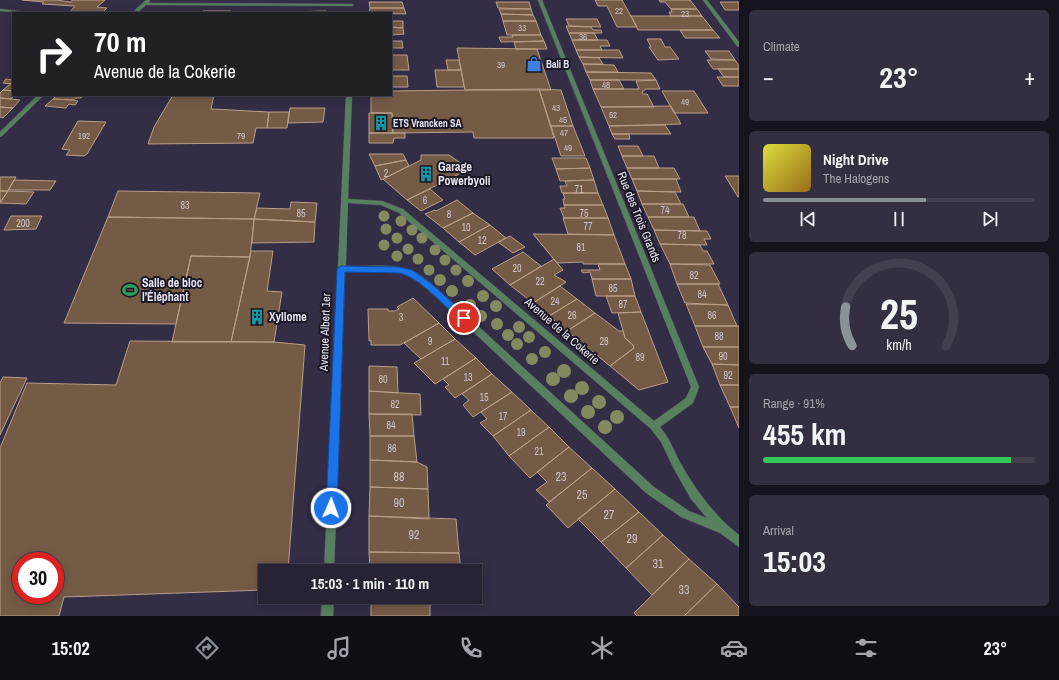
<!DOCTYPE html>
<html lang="en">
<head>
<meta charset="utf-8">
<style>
	body { margin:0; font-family:"Archivo Narrow",sans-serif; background:#332f40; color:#f1f3f6; height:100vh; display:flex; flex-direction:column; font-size:15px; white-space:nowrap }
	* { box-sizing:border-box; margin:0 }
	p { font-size:13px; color:#a4a4ac }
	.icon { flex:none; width:22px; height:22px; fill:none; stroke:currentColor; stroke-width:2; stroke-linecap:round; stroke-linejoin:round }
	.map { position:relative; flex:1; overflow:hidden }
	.side { display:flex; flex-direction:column; gap:10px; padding:10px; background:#15131d; width:320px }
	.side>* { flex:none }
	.guide { position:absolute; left:12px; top:12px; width:380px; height:84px; border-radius:0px; box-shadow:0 2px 10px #0003,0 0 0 1px #433f4f; background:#202124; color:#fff; overflow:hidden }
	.speed { position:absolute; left:12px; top:552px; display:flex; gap:8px; font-size:20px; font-weight:700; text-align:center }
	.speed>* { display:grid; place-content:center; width:52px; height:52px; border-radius:50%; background:#272234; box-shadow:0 2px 10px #0003,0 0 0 1px #433f4f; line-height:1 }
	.speed .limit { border:6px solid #d22; background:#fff; color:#111 }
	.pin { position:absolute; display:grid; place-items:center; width:34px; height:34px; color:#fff; margin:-17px; border:2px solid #fff; border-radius:50%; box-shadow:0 1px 4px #0007 }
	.me { position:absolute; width:44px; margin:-22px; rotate:2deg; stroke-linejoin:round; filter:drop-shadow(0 0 3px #0008) }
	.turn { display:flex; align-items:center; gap:14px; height:84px; padding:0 16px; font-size:18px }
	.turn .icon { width:52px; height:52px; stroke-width:2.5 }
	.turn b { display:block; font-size:28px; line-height:34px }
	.big { font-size:30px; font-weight:700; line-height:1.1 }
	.side .card { flex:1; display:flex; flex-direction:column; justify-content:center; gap:6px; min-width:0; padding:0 14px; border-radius:6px; background:#332f40 }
	.side .dial { align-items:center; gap:0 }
	.dial svg { height:104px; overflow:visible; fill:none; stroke:#433f4f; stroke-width:7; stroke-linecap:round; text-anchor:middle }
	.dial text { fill:#f1f3f6; stroke:none }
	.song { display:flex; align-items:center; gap:12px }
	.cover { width:48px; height:48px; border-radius:6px; background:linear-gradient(135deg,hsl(60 70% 55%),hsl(40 70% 35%)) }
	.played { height:4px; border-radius:2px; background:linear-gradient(90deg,#8c9099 60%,#433f4f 60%) }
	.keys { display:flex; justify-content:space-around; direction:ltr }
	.heat { display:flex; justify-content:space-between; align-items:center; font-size:22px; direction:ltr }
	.charge { height:6px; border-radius:3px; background:linear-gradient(90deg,#34c759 91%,#433f4f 0) }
	.trip { position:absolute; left:258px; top:564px; width:224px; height:40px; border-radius:0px; background:#272234; box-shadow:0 2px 10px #0003,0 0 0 1px #433f4f; font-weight:700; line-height:40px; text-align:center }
	.tabs { display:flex; height:64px; justify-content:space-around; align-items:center; background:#100e15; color:#a4a4ac }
	.tabs .icon { width:28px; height:28px }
	.tabs .current { color:#8c9099 }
	.tabs b { font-size:18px; color:#f1f3f6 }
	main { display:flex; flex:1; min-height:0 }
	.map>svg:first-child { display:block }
</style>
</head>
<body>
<main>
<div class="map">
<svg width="739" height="616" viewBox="0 0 739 616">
	<rect width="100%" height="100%" fill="#342d46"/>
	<path fill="#745b46" stroke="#ba9e88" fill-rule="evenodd" d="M22,0h35l13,2 3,-2h32l-8,7 10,1 -5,5h-33l6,-7 -33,-2 2,-2z
		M595,0h27l15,27h-20l-10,-21h-9z
		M659,0h31l7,9h-26l-6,-7h-5z
		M369,2h33l2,6h-34z
		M496,2h33l2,7 -33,-1z
		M720,2h19v8h-14z
		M370,8h34l2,6 -37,-1z
		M499,9h32l2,6 -32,-1z
		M671,9h26l5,7h-31l-2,-4h3z
		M203,11h28l-1,2h-27z
		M326,11l3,2h-43l1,-1z
		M501,14l32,1 3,6h-33z
		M631,16h71l11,14h-75z
		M566,19h31l4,8 -32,-1z
		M391,21h12v7l-12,-1z
		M503,21h33l5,14h-34z
		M566,26l25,1 2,3h8l1,3h-33z
		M391,27l12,1 1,6 -13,1z
		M680,30h33l7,8h-35z
		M569,33h25l4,7h-26z
		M512,35h29l3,6 -43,1 -2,-5h14z
		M647,39h14l4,8h5l9,12 -21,1 -9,-13h2z
		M572,40h35l3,6h-10l2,4h-26z
		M391,41h11l1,7h-12z
		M544,41l3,8h-31l-2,-7z
		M457,48l80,1 14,41h-86z
		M576,50h43l4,8 -44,-1z
		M705,51h24l6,9 -24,-1z
		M391,55h16l2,15h-18z
		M579,57l20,1 4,6h-20z
		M446,60h13l2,10h-13z
		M707,60h28l4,6v3h-26z
		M583,64l31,1 4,7h-32z
		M718,69h21v8h-15z
		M435,70h26l3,17h-27z
		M586,72l65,1 5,7h-66z
		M391,76h16l1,11h-17z
		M717,77h22v9h-16z
		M6,79l7,1v4l-10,-1z
		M590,80h29l5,9h-31z
		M656,80l4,9h-14l-4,3 1,2h4l7,13h-53l-8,-18h46l-3,-8z
		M10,84h3v7l-10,-1z
		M539,89l15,49h-80l-1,-6 -80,1 -1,-20h-21v-18h20v-4z
		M539,89l22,1 12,36h-22z
		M3,90l10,1v4h2l-4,4 -11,-1v-5z
		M662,91h32l14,22h-34z
		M57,95h27l-3,3h-5l-3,2 -20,-1z
		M173,95h41l-3,14 58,3 -2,16h-11l-3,15 -105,1 6,-17z
		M0,98l11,1 9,1 -7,8 -13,-1z
		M53,99l20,1 5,1 -3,4 -6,-1 -3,4 -21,-2z
		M671,106l10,18 -72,2 -8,-19z
		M0,107l13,1 -10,10 -3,-1z
		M290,108h35l-2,14 -35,1z
		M269,112h20l-2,16h-20z
		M369,113h23l1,20h-24z
		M78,121l28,1 -19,32 -3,2 -18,-1 4,-5 -8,-1z
		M665,125l6,9h-59l-3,-8z
		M551,126h22l12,30h-24z
		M369,133h36v5h-11l-1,5h-24z
		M612,134h17l1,5h-15z
		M618,146h20l5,10h-21z
		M369,154h34l3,6 -31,6z
		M421,155h28l20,14 -62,31 -24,-21 38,-19z
		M622,156h32l5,12h-32z
		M552,158h34l4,10 -34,1z
		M406,160l3,6 -28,14 -6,-14z
		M590,168l4,12 -34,1 -4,-12z
		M627,168h47l6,11h-48z
		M725,176h14v21h-1z
		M0,177h16l-8,14h-8z
		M632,179h44l5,13 -44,-1z
		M14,180l42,1 -6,9h-42z
		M594,180l4,13h-36l-2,-7h7l-2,-5z
		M430,189l13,11 -22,11 -14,-11z
		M0,191h8l-8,11z
		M8,191l26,1 -8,12 -26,-1z
		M118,191l142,2 -6,26 -146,-2z
		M637,191l38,1 6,12h-39z
		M563,193h35l5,12h-39l-1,-6h2z
		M457,200l16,13 -30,15 -18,-14 10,-4 1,1z
		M291,202l26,1 -2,19 -61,-3 3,-11 33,1z
		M642,204h41l6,13h-41z
		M564,205h39l5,13h-44l-4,-10h5z
		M473,213l17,12 -31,17 -16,-14z
		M11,216h31l-6,13 -32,1z
		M108,217l146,2 -4,38 -59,-1 -15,68 -112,-1z
		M648,217h46l6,14 -46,-1z
		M563,218h45l6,17 -46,-1z
		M254,219l61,3 -1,20 -62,1z
		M490,225l16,13 -31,17 -16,-13z
		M654,230l53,1 4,8h-7l3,6 -47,-1z
		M533,234l81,1 11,29h-42v-2l-26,1z
		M510,236l15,11 -12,6 -15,-11z
		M660,244l40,1 3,6h4l7,13h-44z
		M251,251h22l-6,40 15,1 -8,50h-43z
		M523,252l18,14 -31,19 -18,-16z
		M191,256l59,1 -19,85h-59z
		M554,259l9,11 -9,5 12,7 -33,21 -23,-18z
		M598,264h27l6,15h-39l-2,-7 -7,1 -2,-3h19z
		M670,264l40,1 10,19h-43z
		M592,279h39l4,17h-39z
		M677,284h41l10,21 -43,-2z
		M560,286l17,13 -28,17 -16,-13z
		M606,296h29l6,16 -29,1z
		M413,298l26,25 -39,22h-29v-5l-2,1 -1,-32h20v2h7l4,-2 -2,-2z
		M577,299l18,14 -28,18 -18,-15z
		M686,304l42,1 9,21h-42z
		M641,312l27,70 -29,8 -29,-24 24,-18 -1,-3 -8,-7 -7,-25z
		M595,313l24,18h4l2,7 8,7 1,3 -24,18 -43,-35z
		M439,323l16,16 -34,20 -17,-16z
		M695,326h44v21h-36z
		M455,339l21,19 -41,26 -21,-21z
		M130,341l144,1 31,3 -17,226h-23v19l-201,7 -5,19h-59v-168l27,-65 89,2zM21,561h34v34h-34z
		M703,347h36v18l-27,-1z
		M476,358l16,16 -37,24 -10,-11 4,-2 -6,-6z
		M712,364l27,1v20h-19z
		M369,366l28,1 1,26 -29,-2z
		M492,374l20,18 -39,25 -10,-12 6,-5 -7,-6z
		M3,377l24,1 -27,57v-52z
		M720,385h19v22h-9z
		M369,391l51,3 1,21 -52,-1z
		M512,392l19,18 -38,26 -13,-13 7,-4 -6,-7z
		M730,407h9v21z
		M531,410l18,17 -40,29 -16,-20z
		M369,414h43l2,22h-44z
		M549,427l20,20 -39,31 -21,-22z
		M370,436h44l3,26 -47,-2z
		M569,447l23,21 -43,34 -13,-12 11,-8 -10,-10z
		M370,460l47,2 10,5 1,22 -58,-2z
		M592,468l23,21 -47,39 -22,-23z
		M370,487l58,2 1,30 -60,-3z
		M615,489l24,23 -38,30 -23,-23z
		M639,512l24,23 -37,33 -25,-26z
		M369,516l87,3 3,34 -90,-1z
		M663,535l26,24 -37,36 -26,-27z
		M369,552l90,1 2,18h-91z
		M689,559l28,25 -33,32h-47l-3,-3z
		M717,584l22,23v9h-55z
		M371,597h93l-34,8v11h-59z"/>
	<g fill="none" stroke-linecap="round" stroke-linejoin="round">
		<defs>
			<path id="lane" d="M0,9l28,3 2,1 -30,-2z"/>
			<path id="street" d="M146,0h4l-1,3 203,1 2,1 -2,1 -206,-1 -9,8h-5z
				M538,0h4l157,387 -6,16 -33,24c11,13 13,23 21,37 15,27 34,52 58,71v12l-19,-14 -39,-16 -35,-24 -220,-205c-6,-4 -11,-10 -18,-13 -14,-7 -46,-3 -63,-3l-11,299h-10l22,-476h6l-4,104 34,2 21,8 251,212 32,-23 5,-11zM348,203l33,2 18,8 252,216 10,13 13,27 17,30 16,19 -18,-7 -35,-24 -222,-203c-7,-5 -13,-11 -21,-14 -20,-7 -45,-3 -65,-4z
				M703,0h4l32,42v5l-2,-1z
				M38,95h6l-42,41 -2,1v-5z
				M322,597h12l-1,19h-12z"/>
		</defs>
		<use href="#lane" stroke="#514a62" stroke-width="1"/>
		<use href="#street" stroke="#514a62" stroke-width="1"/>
		<use href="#lane" fill="#57805f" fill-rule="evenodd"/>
		<use href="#street" fill="#57805f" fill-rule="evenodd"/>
	</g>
	<g fill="#85895e">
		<circle cx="384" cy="216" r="5.5"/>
		<circle cx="401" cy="221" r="5.5"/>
		<circle cx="386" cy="229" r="5.5"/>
		<circle cx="412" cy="230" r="5.5"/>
		<circle cx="397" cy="238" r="5.5"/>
		<circle cx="422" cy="238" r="5.5"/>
		<circle cx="384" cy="245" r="5.5"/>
		<circle cx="408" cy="249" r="5.5"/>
		<circle cx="435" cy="250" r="5.5"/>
		<circle cx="397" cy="256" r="5.5"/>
		<circle cx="418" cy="259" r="5.5"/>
		<circle cx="445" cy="260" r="5.5"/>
		<circle cx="429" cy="270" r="5.5"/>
		<circle cx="456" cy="270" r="5.5"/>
		<circle cx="440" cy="280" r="6"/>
		<circle cx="468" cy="281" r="6"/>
		<circle cx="452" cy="291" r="6"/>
		<circle cx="483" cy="296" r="6"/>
		<circle cx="470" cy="305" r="6"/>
		<circle cx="496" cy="306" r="6"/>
		<circle cx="481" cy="316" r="6"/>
		<circle cx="497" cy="324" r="6"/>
		<circle cx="519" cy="327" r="6"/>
		<circle cx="508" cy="335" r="6"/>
		<circle cx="529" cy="337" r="6"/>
		<circle cx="517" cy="344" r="6"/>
		<circle cx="545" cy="352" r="6"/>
		<circle cx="532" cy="359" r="6"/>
		<circle cx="564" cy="371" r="7"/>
		<circle cx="553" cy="379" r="7"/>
		<circle cx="582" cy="388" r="7"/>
		<circle cx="571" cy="396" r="7"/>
		<circle cx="599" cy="402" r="7"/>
		<circle cx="588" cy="412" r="7"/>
		<circle cx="617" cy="417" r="7"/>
		<circle cx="605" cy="427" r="7"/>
	</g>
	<path fill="#1a73e8" stroke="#114b97" d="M341,266l58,1 13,3 20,14 37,34 -2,3h-6c-17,-15 -40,-43 -62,-48l-54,-1 -8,236 -2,3 -4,2 -4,-2 -1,-3 11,-239z"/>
	<defs>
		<symbol id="shop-bare" viewBox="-9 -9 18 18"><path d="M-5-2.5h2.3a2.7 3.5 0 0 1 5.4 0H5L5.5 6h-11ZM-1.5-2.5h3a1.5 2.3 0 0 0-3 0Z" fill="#3f7fe0" stroke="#1b1823" stroke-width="2.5" paint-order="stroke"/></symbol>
		<symbol id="building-bare" viewBox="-9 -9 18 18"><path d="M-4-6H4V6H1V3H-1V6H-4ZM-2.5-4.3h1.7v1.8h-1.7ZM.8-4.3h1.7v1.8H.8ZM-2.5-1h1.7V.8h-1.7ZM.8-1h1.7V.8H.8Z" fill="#0f9aa8" stroke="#1b1823" stroke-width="2.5" paint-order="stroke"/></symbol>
		<symbol id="stadium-bare" viewBox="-9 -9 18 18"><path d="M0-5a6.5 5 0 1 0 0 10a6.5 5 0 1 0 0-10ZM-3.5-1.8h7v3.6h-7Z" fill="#2e9e5b" stroke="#1b1823" stroke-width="2.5" paint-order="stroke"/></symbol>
	</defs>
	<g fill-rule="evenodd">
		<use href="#shop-bare" x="523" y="53" width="22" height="22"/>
		<use href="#building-bare" x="370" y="112" width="22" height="22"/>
		<use href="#building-bare" x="415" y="163" width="22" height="22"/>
		<use href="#stadium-bare" x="119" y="279" width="22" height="22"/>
		<use href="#building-bare" x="246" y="306" width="22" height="22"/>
	</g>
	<g text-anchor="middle" stroke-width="4" stroke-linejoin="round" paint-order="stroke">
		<g font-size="9" fill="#cbc2c9">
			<text x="619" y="14">22</text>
			<text x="685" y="17">23</text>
			<text x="522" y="31">33</text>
			<text x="583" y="40">36</text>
			<text x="501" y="68">39</text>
			<text x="606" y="88">48</text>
			<text x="685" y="105">49</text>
			<text x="556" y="111">43</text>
			<text x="613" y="118">52</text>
			<text x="563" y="123">45</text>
			<text x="564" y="136">47</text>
			<text x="84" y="139">192</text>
			<text x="241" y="139">79</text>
			<text x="568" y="151">49</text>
		</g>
		<g font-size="10" font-weight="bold" fill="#e8e4f5" stroke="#1b1823" text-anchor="start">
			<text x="546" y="68">Bali B</text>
			<text x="393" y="127">ETS Vrancken SA</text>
		</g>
		<g font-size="10" fill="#cbc2c9">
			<text x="386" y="177">2</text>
			<text x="579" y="193">71</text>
			<text x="425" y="204">6</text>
			<text x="185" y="209">83</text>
			<text x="665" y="214">74</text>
			<text x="301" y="217">85</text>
			<text x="584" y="217">75</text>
			<text x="449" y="218">8</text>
			<text x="23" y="227">200</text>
			<text x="588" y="230">77</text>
			<text x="466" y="231">10</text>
			<text x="682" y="239">78</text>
			<text x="482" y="244">12</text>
			<text x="581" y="251">81</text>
			<text x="517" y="272">20</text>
			<text x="694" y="279">82</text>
			<text x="540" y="285">22</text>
			<text x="613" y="292">85</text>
			<text x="702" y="298">84</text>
			<text x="555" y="305">24</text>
			<text x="623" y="308">87</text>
			<text x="572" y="319">26</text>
			<text x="712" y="319">86</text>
			<text x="401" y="321">3</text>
			<text x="719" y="340">88</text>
			<text x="430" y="345">9</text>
			<text x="604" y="345">28</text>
			<text x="723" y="360">90</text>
			<text x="640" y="361">89</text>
			<text x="445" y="365">11</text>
			<text x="728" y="379">92</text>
			<text x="468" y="381">13</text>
			<text x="383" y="383">80</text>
			<text x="484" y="401">15</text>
			<text x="395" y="408">82</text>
			<text x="503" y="420">17</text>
			<text x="391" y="429">84</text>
			<text x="521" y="436">19</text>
			<text x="392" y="452">86</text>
			<text x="539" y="455">21</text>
		</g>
		<g font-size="12" font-weight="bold" fill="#e8e4f5" stroke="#1b1823" text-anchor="start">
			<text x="438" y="171">Garage<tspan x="438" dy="14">Powerbyoli</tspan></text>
			<text x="142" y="287">Salle de bloc<tspan x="142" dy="14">l'Éléphant</tspan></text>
			<text x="269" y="321">Xyllome</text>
		</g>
		<g font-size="12" fill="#e8e4f5" stroke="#1b1823">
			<text transform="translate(639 217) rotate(68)" y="4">Rue des Trois Grands</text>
			<text transform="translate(562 331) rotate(41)" y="4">Avenue de la Cokerie</text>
			<text transform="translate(325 332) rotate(-88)" y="4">Avenue Albert 1er</text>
		</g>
		<g font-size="12" fill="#cbc2c9">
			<text x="399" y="481">88</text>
			<text x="561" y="481">23</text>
			<text x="582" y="499">25</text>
			<text x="399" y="507">90</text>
			<text x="609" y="519">27</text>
			<text x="414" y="539">92</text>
			<text x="632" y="543">29</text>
			<text x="658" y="568">31</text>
			<text x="684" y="594">33</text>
		</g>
	</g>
</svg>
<div class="speed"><div class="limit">30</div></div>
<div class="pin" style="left:464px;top:318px;background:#d93025"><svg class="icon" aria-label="arrive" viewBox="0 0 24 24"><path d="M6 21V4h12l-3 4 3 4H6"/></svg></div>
<svg class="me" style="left:331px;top:508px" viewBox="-20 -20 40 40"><circle r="17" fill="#1a73e8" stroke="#fff" stroke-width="3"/><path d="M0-11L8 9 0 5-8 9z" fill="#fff"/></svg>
<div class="trip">15:03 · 1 min · 110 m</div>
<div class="guide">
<div class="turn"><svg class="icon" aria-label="right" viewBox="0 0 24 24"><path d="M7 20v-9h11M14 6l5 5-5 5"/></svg><div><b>70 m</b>Avenue de la Cokerie</div></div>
</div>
</div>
<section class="side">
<div class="card"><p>Climate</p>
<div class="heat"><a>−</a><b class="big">23°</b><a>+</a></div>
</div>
<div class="card">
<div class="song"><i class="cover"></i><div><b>Night Drive</b><p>The Halogens</p></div></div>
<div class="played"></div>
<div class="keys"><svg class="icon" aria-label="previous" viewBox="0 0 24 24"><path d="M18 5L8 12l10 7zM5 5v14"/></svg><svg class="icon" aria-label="pause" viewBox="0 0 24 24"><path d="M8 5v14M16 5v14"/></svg><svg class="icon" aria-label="next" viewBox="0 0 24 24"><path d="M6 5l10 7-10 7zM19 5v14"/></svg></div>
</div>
<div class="card dial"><svg viewBox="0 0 100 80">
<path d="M14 69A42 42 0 1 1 86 69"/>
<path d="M14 69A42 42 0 0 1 9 39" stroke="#8c9099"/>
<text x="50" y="56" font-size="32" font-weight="700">25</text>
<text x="50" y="72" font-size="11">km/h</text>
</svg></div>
<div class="card"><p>Range · 91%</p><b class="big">455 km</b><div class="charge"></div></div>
<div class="card"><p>Arrival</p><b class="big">15:03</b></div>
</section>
</main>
<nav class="tabs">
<b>15:02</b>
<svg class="icon current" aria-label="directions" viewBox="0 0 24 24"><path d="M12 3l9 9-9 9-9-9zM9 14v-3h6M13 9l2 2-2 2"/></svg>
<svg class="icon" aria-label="music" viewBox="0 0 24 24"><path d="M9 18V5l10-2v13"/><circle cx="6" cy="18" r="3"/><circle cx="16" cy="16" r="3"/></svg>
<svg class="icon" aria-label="phone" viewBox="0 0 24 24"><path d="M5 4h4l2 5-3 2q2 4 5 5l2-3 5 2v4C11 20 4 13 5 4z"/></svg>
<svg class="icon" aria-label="climate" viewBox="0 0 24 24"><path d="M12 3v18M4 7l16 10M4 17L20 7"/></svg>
<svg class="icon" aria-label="car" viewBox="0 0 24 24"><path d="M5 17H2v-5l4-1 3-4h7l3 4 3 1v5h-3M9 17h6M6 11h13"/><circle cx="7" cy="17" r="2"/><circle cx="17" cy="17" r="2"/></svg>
<svg class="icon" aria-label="filters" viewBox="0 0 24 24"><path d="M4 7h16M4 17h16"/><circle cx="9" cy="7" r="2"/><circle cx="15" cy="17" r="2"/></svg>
<b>23°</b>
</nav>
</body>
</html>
